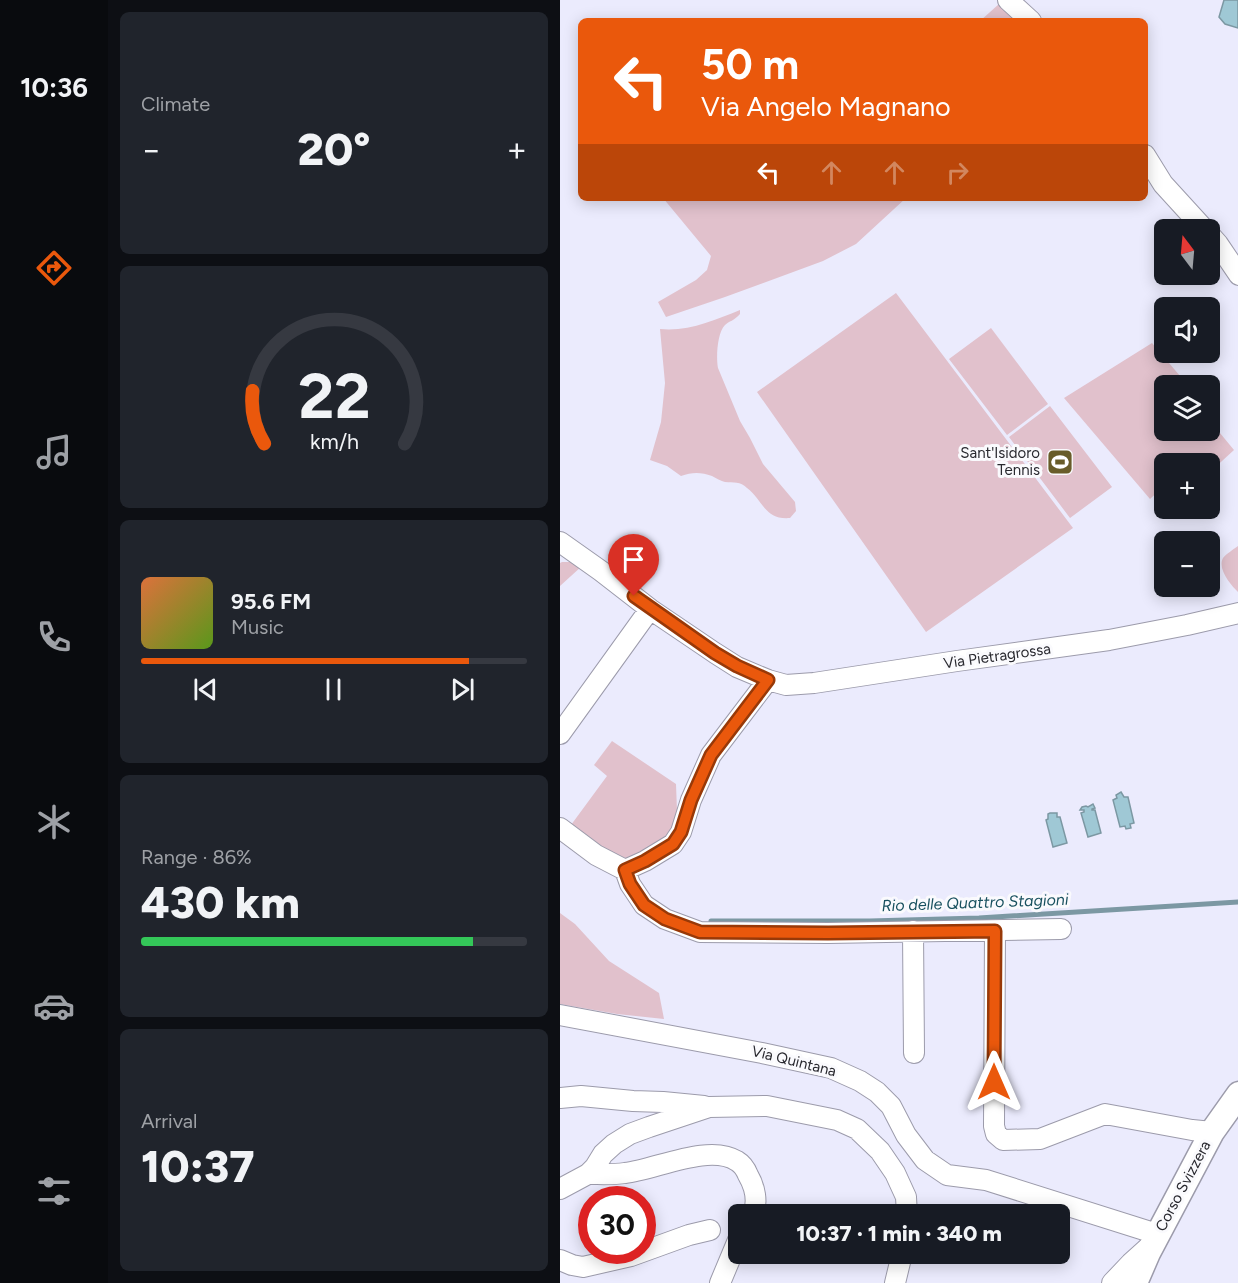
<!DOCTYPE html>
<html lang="en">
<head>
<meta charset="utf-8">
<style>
	body { margin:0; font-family:Figtree,sans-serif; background:#20242c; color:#f1f3f6; height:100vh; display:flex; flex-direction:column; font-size:22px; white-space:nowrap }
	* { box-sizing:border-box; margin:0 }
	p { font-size:20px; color:#9ea1a6 }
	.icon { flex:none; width:33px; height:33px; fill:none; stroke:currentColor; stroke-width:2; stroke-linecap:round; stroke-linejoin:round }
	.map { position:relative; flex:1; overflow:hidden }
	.drawer { display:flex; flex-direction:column; gap:12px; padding:12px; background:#0d0f14; width:452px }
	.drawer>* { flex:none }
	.banner { position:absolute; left:18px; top:18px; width:570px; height:183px; border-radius:9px; box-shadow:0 3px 15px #0003; background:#ea580c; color:#fff; overflow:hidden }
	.needle { width:39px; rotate:344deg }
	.fabs { position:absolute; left:594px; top:219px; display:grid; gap:12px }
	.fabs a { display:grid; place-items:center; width:66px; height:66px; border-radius:9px; background:#171b24; box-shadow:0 3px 15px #0003; font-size:30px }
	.speed { position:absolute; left:18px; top:1186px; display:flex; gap:12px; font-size:30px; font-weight:700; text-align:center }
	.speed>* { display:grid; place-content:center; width:78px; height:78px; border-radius:50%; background:#171b24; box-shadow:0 3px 15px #0003; line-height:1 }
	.speed .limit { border:9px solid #d22; background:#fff; color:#111 }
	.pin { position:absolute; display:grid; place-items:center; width:51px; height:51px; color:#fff; margin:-62px -26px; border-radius:50% 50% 50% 0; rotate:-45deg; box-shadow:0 0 6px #0007 }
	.pin .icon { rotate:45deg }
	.me { position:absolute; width:66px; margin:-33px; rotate:0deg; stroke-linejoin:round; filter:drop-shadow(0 0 4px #0008) }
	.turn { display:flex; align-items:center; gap:21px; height:126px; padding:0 24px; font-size:27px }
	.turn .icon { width:78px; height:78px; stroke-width:2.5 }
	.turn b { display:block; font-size:42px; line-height:51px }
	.lanes { display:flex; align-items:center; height:57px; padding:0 24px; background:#0003; justify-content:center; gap:30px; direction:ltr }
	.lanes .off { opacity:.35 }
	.big { font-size:45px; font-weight:800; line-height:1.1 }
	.drawer .widget { flex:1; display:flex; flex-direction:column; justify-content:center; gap:9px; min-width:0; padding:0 21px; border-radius:9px; background:#20242c }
	.drawer .dial { align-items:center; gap:0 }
	.dial svg { height:156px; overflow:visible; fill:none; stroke:#363941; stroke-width:7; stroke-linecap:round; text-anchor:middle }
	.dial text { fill:#f1f3f6; stroke:none }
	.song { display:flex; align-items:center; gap:18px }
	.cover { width:72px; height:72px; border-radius:9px; background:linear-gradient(135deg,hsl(20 70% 55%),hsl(90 70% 35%)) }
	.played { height:6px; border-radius:3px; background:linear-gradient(90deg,#ea580c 85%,#363941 85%) }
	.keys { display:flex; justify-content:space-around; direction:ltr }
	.heat { display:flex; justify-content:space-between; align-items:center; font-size:33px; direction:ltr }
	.charge { height:9px; border-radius:4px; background:linear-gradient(90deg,#34c759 86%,#363941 0) }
	.trip { position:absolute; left:168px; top:1204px; width:342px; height:60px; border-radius:9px; background:#171b24; box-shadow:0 3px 15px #0003; font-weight:800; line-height:60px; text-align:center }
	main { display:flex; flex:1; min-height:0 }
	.menu { display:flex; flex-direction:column; width:108px; justify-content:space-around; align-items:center; background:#090b0e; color:#9ea1a6 }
	.menu .icon { width:42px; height:42px }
	.menu .current { color:#ea580c }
	.menu b { font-size:27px; color:#f1f3f6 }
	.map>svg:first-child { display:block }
</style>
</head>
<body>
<main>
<nav class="menu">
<b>10:36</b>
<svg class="icon current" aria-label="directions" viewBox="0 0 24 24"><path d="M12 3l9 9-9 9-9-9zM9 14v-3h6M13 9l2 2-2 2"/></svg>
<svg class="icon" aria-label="music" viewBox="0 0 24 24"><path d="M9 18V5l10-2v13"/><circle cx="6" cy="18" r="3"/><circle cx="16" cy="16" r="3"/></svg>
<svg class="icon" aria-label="phone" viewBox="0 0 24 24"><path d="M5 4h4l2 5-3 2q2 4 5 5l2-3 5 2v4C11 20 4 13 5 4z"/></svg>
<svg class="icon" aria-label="climate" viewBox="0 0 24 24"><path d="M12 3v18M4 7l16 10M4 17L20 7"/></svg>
<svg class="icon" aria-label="car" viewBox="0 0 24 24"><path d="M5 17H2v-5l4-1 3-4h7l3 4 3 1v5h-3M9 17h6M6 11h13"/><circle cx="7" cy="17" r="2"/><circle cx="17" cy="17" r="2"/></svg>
<svg class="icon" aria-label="filters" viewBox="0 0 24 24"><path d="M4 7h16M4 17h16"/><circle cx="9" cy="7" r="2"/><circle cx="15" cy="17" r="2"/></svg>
</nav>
<section class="drawer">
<div class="widget"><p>Climate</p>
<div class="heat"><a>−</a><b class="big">20°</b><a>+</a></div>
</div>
<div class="widget dial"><svg viewBox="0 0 100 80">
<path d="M14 69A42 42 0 1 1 86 69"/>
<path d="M14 69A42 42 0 0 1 8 42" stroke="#ea580c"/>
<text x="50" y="56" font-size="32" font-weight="700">22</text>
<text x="50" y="72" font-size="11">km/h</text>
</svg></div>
<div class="widget">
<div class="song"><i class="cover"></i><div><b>95.6 FM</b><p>Music</p></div></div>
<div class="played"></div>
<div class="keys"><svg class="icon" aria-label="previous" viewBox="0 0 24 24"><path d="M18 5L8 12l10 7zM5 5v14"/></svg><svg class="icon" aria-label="pause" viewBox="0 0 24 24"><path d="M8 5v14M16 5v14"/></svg><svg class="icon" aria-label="next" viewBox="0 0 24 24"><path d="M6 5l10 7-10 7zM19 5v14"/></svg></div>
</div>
<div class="widget"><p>Range · 86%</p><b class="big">430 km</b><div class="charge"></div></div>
<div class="widget"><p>Arrival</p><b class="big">10:37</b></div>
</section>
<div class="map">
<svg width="679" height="1283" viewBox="0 0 679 1283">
	<rect width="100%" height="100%" fill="#ebebfd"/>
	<path fill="#e1c1cc" d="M439,4l19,17h-38z
		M103,198h243l-50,46 -33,17 -98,36 -59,20 -8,-15 38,-22 11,-10 4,-14z
		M336,293l177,235 -147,104 -169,-240z
		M180,310v4c-6,7 -11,7 -15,11 -8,8 -9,33 -7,43l22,53 10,17 13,26 32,38 1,9 -6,7c-26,2 -26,-17 -43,-30 -7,-7 -13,-5 -22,-6 -4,-1 -9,-4 -13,-6 -11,-4 -20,-4 -31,0l-14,-10 -17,-6 11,-38 4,-39 -5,-54c28,3 55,-9 80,-19z
		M431,328l57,76 -41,31 -58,-76z
		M592,343l34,40 -1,2 -21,1v44h46v-9l24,29 -24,22v-8h-46v22l-14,13 -86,-101z
		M490,406l62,81 -42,31 -61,-81z
		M678,546v46c-7,-7 -21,-23 -15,-34 3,-4 11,-9 15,-12z
		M2,562h8l12,4 -22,20v-23z
		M52,741l64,43 1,27 -6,27 -43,20c-16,1 -43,-23 -57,-33l36,-49 -13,-11z
		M0,913l15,11 34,37 50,32 5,26 -47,-5 -57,-10z"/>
	<path fill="#9fc8d5" stroke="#7c98a3" stroke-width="1.5" d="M664,0h14v28l-13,-4 -6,-7z
		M561,792l3,5h4l6,26 -4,1 1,4 -5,1 -1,-3 -5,1 -7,-27 4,-2 -1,-3z
		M533,804l2,4 -3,1v1h3l6,23 -13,4 -7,-24 3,-1v-2h-4l2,-3 4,-1 2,1z
		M490,813h7v4h3l7,26 -14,4 -7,-27 2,-1v-5z"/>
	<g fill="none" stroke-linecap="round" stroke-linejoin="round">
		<path stroke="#7c98a3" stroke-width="5" d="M151,921h159l109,-3 260,-16"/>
		<defs>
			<path id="minor" d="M448,0l23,21
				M585,155l18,29 42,46
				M650,235l8,9 21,31
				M0,542l41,29 49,38 65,44 22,14 31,13 18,5 28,-2 143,-22 152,-21 78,-15 52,-12
				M0,734l90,-125
				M0,828l36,27 29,15
				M65,870l5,14 14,21 21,14 35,13 128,1 233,-4
				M65,870l20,-9 28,-17 8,-12 10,-32 20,-45 57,-75
				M353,931l1,122
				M435,931l-1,195 2,8 7,6 37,-1 65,-25 87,16 20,2
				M0,1015l202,38 69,15 29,13 17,11 14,14 15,29 19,25 22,15 39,5 171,54
				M0,1098l21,-2 52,5 30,1 41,4
				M28,1174c12,0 24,1 37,-1 30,-3 84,-30 112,-12 5,3 9,9 11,14 7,12 10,27 5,40
				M0,1189l28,-15 7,-7 8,-13 11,-10 16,-10 19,-7 60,-20 58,-1 70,14 20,9 23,22 15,22 11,24 1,18
				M0,1260l12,5 11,2 48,-11 58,-21 21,-5
				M160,1283l18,-43
				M335,1283l7,-29
				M552,1283l19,-20 20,-18"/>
			<path id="major" d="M575,1283l13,-30 64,-121 27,-38"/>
		</defs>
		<use href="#minor" stroke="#9c9bab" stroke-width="22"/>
		<use href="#major" stroke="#9c9bab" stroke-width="27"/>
		<use href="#minor" stroke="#fff" stroke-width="20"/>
		<use href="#major" stroke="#fff" stroke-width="24"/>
	</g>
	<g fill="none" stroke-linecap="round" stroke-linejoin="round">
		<defs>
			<path id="route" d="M74,596l81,57 22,13 31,14 -57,75 -20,45 -10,32 -8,12 -28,17 -20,9 5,14 14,21 21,14 35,13 128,1 167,-2 -1,151"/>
		</defs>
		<use href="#route" stroke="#983908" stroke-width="15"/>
		<use href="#route" stroke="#ea580c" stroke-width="10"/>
	</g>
	<defs>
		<symbol id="stadium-square" viewBox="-11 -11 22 22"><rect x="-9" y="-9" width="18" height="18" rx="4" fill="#685c29" stroke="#fafafd"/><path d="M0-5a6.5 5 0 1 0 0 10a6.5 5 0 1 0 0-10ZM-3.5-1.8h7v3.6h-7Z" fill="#fff"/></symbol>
	</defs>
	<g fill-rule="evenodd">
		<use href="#stadium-square" x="485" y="447" width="30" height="30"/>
	</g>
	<g text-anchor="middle" stroke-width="6" stroke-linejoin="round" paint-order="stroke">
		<g font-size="15" fill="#29292f" stroke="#fafafd" text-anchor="end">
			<text x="480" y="458">Sant'Isidoro<tspan x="480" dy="17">Tennis</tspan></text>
		</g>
		<g font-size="15" fill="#29292f" stroke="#fafafd">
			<text transform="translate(437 656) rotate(-8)" y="5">Via Pietragrossa</text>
			<text transform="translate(234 1061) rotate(14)" y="5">Via Quintana</text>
			<text transform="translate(623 1186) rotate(-62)" y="5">Corso Svizzera</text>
		</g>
		<g font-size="16" font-style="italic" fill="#19515f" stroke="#fafafd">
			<text transform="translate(415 902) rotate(-2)" y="6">Rio delle Quattro Stagioni</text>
		</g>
	</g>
</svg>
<div class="fabs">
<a><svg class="needle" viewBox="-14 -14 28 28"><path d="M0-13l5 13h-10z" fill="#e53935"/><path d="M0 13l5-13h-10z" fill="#9ea1a6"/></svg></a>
<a><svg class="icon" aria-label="sound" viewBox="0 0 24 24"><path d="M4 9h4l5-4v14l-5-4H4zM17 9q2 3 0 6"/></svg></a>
<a><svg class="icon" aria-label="layers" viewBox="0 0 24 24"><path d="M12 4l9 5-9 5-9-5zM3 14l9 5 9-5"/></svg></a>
<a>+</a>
<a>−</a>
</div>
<div class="speed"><div class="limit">30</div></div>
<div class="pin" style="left:74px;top:596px;background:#d93025"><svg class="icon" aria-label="arrive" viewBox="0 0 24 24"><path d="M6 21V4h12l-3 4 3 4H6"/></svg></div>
<svg class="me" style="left:434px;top:1082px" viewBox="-20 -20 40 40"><path d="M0-17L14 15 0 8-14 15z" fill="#ea580c" stroke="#fff" stroke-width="4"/></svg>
<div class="trip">10:37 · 1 min · 340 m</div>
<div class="banner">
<div class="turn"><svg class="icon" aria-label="left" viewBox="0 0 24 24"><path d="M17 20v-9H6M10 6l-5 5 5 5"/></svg><div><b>50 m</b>Via Angelo Magnano</div></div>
<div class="lanes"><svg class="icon" aria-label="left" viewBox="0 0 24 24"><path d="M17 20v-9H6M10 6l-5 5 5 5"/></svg><svg class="icon off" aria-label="ahead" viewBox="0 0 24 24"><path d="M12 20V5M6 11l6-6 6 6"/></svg><svg class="icon off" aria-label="ahead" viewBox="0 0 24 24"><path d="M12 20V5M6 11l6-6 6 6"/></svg><svg class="icon off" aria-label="right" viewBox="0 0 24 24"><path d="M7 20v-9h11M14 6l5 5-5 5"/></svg></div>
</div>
</div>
</main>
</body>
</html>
